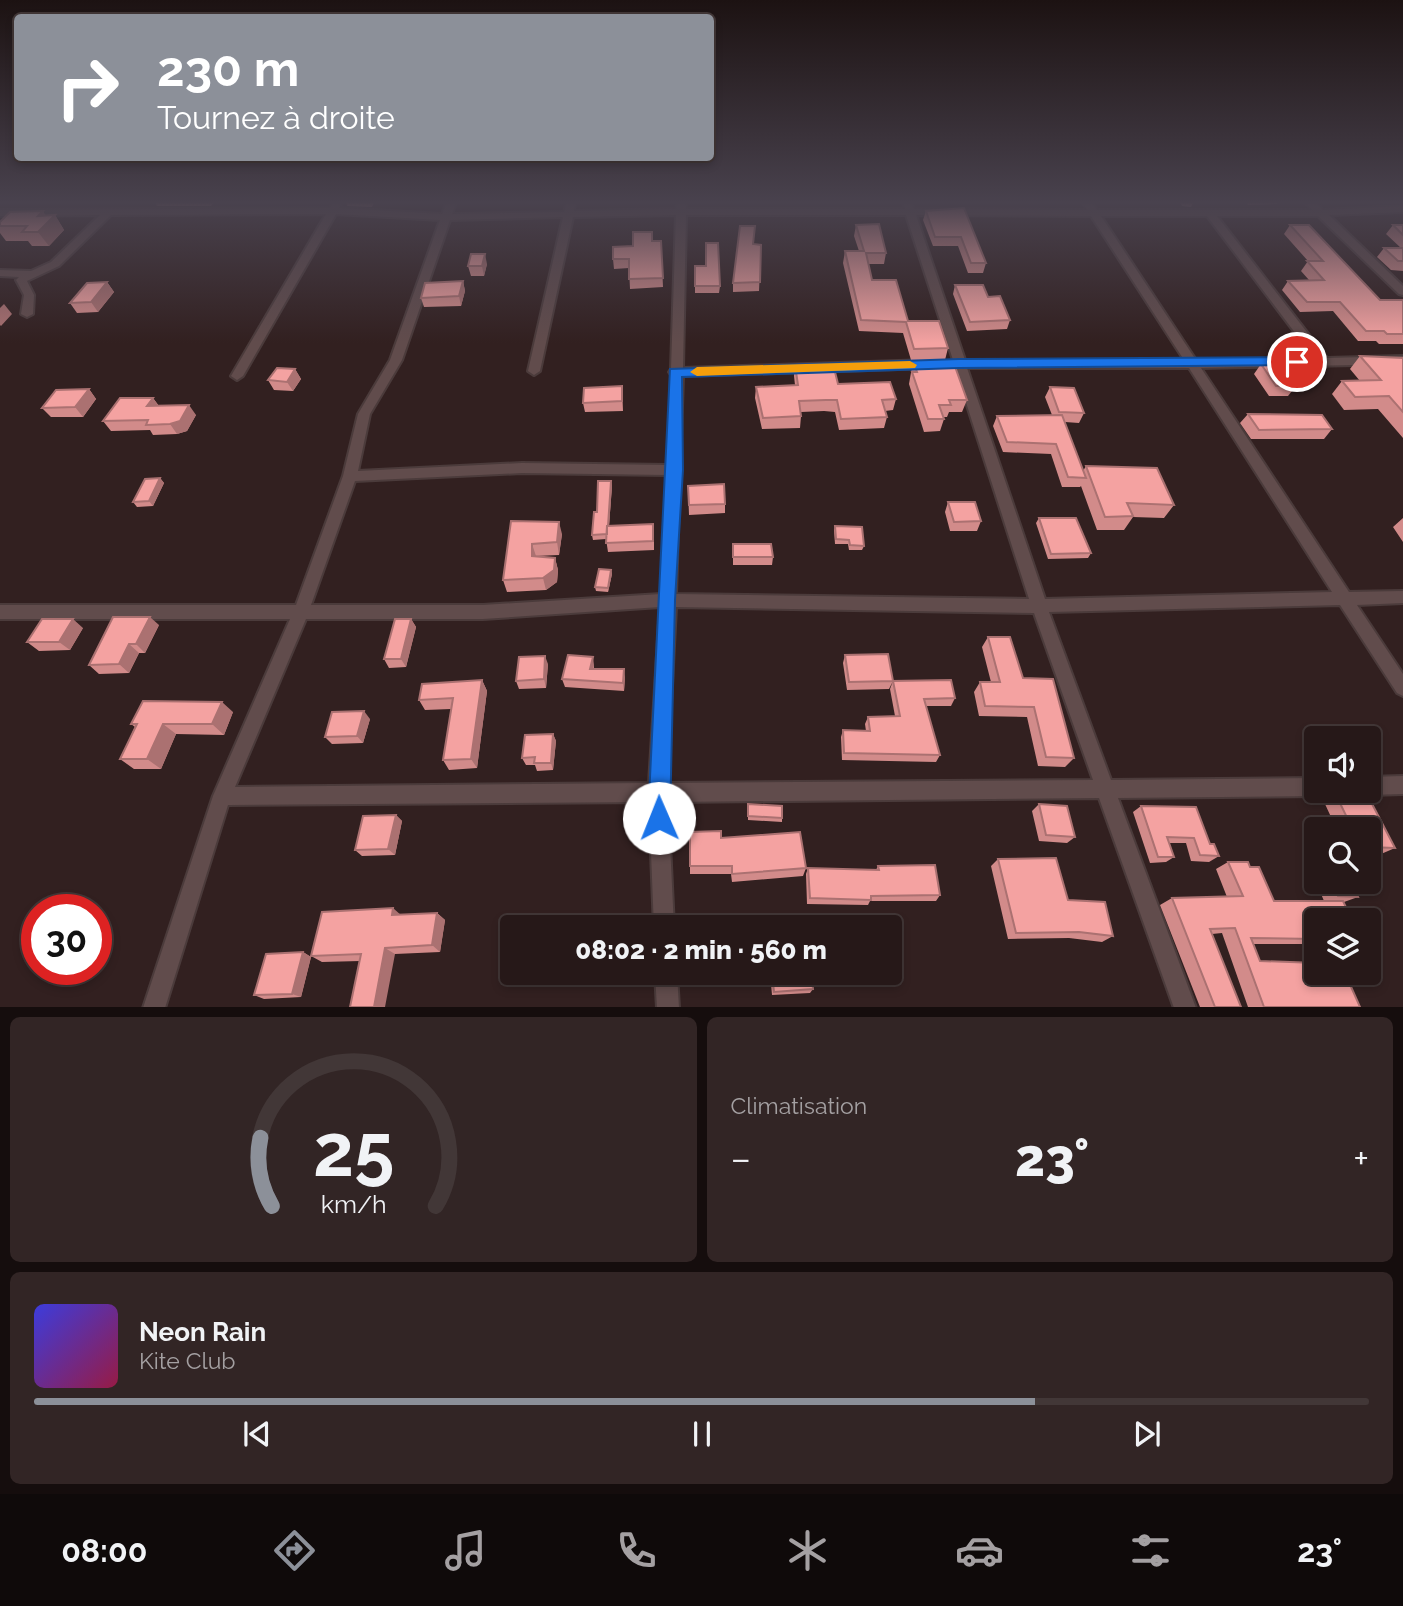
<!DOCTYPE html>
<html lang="fr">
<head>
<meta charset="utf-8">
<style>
	body { margin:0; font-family:Raleway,sans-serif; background:#322525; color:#f1f3f6; height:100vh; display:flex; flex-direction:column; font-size:26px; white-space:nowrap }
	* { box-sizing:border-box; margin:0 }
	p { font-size:23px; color:#a4a0a2 }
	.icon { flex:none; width:38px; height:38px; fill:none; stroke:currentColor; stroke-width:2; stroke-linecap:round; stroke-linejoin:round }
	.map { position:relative; height:1007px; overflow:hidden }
	.panel { display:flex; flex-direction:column; gap:10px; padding:10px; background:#150d0d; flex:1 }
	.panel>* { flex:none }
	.hud { position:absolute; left:14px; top:14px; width:700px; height:147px; border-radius:7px; box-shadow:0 4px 10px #0003,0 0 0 2px #423737; background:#8c9099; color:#fff; overflow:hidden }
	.controls { position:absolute; left:1304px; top:726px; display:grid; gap:14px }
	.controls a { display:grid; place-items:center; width:77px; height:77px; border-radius:7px; background:#261818; box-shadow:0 4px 10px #0003,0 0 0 2px #423737; font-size:35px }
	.speed { position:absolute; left:21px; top:894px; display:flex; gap:14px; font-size:35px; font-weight:700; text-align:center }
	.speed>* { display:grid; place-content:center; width:91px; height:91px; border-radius:50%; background:#261818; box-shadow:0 4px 10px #0003,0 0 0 2px #423737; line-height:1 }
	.speed .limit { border:10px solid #d22; background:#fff; color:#111 }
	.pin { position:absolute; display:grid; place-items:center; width:60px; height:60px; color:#fff; margin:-30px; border:4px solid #fff; border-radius:50%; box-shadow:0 2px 7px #0007 }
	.me { position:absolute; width:77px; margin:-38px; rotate:359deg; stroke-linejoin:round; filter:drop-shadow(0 0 5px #0008) }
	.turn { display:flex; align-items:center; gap:24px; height:147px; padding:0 28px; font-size:32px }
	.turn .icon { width:91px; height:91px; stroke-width:2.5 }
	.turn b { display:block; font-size:49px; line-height:60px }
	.big { font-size:52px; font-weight:800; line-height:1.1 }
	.panel .card { flex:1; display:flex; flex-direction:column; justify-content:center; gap:10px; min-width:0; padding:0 24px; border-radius:10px; background:#322525 }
	.panel .dial { align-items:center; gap:0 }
	.dial svg { height:182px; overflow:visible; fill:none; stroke:#423737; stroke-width:7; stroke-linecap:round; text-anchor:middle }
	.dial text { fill:#f1f3f6; stroke:none }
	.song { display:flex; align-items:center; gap:21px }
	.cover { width:84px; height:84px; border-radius:10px; background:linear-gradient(135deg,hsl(240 70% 55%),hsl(340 70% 35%)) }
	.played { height:7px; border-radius:4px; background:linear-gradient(90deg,#8c9099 75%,#423737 75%) }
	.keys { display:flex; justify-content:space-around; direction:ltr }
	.heat { display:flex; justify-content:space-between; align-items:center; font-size:38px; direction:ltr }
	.panel .tiles { flex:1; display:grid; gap:10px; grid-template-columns:1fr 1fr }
	.card:last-child { grid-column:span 2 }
	.trip { position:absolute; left:500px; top:915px; width:402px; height:70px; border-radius:7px; background:#261818; box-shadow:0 4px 10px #0003,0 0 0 2px #423737; font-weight:800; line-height:70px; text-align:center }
	.dock { display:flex; height:112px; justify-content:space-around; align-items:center; background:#0f0a0a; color:#a4a0a2 }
	.dock .icon { width:49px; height:49px }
	.dock .selected { color:#8c9099 }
	.dock b { font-size:32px; color:#f1f3f6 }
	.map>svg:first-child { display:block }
</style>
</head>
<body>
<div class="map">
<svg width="1403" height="1008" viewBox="0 0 1403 1008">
	<rect width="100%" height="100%" fill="#322020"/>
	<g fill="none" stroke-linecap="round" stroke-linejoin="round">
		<defs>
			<path id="street" d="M334,202h8l-3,6 103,6 5,-12h9l-4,12 112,-2 3,-10h8l-1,9 102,-2 1,-7h8l1,7h219l-2,-7h8l3,7 173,1 -4,-8h8l6,8h215l-7,-8h9l9,8 80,-4v6l-74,3 74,71v9l-4,-1 -81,-78h-101l110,142 76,-2v8l-202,4 148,224 54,-1v12l-46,2 46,69v22l-6,-3 -57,-88 -291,7 62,168 205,-2v13h7l-7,5 -198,2 78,210h-22l-75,-210 -431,4 6,126h-20l-5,-126 -421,3 -63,203h-22l70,-212 77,-177h-290v-14h296l47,-129 15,-62 32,-54 50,-140 -104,-6 -93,162 -6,4 -6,-4 95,-162 -215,1 -52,51 -32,15 7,14 -1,19 -6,3 -6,-3 3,-19 -8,-15 3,-3 -19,-1v-6l31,1 20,-9 49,-47 -100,1v-6l330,-2zM676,215l-5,154 -2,3 2,3 -3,90 -146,-2 -164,8 12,-57 32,-54 48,-140 113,-3 -35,154 6,4 6,-4 33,-154zM686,215h220l47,145 -6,4 8,4 74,231 -353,-5 7,-218 246,-8 6,-4 -6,-4 -246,8zM916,215l175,1 93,144h-219zM1101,216h106l107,142 -118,2zM967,368h222l143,224 -287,7zM522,473l146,2 -7,119 -178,11h-172l44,-124zM660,607l-11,176 -414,4 71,-168h177zM676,607l358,6 59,167 -426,3z
				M1403,776v18l-35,1 -7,-4h7v-14z
				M655,973h22l2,35h-22z"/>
		</defs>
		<use href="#street" stroke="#4b3b3b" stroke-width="4"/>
		<use href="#street" fill="#614c4c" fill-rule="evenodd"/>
	</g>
	<path fill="#d28b8a" d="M154,201h61l-4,5h-54z
		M346,201h29l-3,6 -25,-1z
		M1179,201h15l-3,6 -9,-1z
		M1245,201h33l-1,3 -29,1z
		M964,208l22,55 -3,10h-15l-10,-27h-25l-10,-26 3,-9z
		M45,215h10l9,15 -15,16h-17l-4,-5h-22l-6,-8v-11z
		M856,225l30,28 -2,11h-16l4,16 36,41 40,27 -3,12h-34l-8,-27 -44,-2 -16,-68 2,-12h14l-5,-15z
		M1290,225l90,75h23v44h-24l-3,-3h-18l-25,-30 -33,1 -18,-22 6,-9 21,-1 -8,-9 7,-10 -24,-27z
		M1393,225h10v46l-12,-1 -14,-13 7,-9h17l-15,-14z
		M652,241h9l2,46 -33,2 -1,-21 -15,1 -1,-10 20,-13z
		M753,244l8,1 -2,46 -26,1v-9z
		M487,264l-3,12h-13l-3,-10z
		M695,266l25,20 -1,7h-24z
		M463,281l2,10 -4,15 -37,1 -3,-9z
		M107,282l7,10 -16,20 -21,1 -7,-10z
		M955,285l33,12 22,23 -3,9 -40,2 -14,-37z
		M1360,356l43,2v80l-25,-29 -34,1 -12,-16 10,-13h18l-10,-12z
		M913,361l54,39 -5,12h-13l-2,5h-4l1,2 -4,12 -16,1 -15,-48z
		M1261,364l35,22 -8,10h-19l-15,-22z
		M795,365l43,19 58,15 -3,11 -8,1 2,6 -3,11 -45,2 -4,-18 -11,-1 -23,1v4l-1,12 -38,1 -7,-31 1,-11 39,-2 -1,-9z
		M295,369l6,10 -8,12 -19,-1 -6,-10z
		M622,386l1,25 -38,1 -2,-9z
		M1050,387l34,26 -5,10 -14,-1 18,49 3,-5 88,39 -10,13 -31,-1 -9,13h-27l-16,-44 -1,1h-18l-11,-33 -48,-2 -10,-26 4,-10 55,-1 -7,-18z
		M89,389l7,10 -13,18h-32l-9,-9z
		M153,398l6,8 37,9 -9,16 -10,3 -24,1 -3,-5 -39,1 -8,-10z
		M1248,414l84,15 -8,10h-73l-11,-16z
		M160,478l4,5 -11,23 -16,1 -4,-5z
		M611,481l1,5 -3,40 45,8v16l-46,2 -2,-13 -13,1 -1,-5 5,-23z
		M688,486l37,18v9l-36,2z
		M948,502l33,19 -4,10h-27l-5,-19z
		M1039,518l52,35 -3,5 -40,1 -12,-36z
		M1403,518v24l-10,-15z
		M511,521l51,13 -3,21 -23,1v1l19,1 3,12 -1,12 -11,8 -39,2 -4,-12z
		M835,526l29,20 -2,4h-13l-1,-6h-13l-1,-14z
		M733,544l40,13 -1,8h-39z
		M611,570l1,4 -4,18 -12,-1 -1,-4z
		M411,619l5,8 -10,40 -17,1 -5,-9z
		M159,625l-14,28h-6l-10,20 -30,1 -10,-9z
		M83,628l-13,22 -31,1 -12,-9z
		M988,637l35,41 51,80 -9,9 -27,-1 -11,-49 -48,-1 -5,-24 6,-10h11l-9,-35z
		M845,655l48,26 -4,8 -42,1 -4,-27z
		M548,664l-2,24 -27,1 -3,-8z
		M594,665v4l31,8 -1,14 -59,-4 -3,-8z
		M482,680l5,11 -10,77 -28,2 -6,-10 8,-51 -26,1 -6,-10z
		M893,681l62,17 -4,8h-25l14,49 -4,7 -94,-2 -1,-23 2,-7 23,1 -1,-7 3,-7 27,-1 -5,-27z
		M233,712l-9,23 -48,-1 -15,35h-27l-14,-10 15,-32 -4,-3z
		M370,719l-7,24 -31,1 -7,-7z
		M553,734l3,7 -3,29 -16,1 -2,-6h-9l-4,-7z
		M1337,797l58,51 -14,6 -13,-1v-23h-31l-12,-26z
		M748,804l34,14v4l-34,-2z
		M1039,804l36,33 -8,6 -28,-2 -7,-30z
		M1141,806l69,38 9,12 -10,6 -18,-1 -5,-18h-17l5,14 -8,5 -16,1 -17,-51z
		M396,815l6,6 -7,34 -33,1 -7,-6z
		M690,832l31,6 85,30 -3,8 -71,6 -1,-8h-41z
		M998,859l70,41 45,36 -11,6 -33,-4 -61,1 -17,-73z
		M1228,862l22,5 24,34h50l-8,-19h35l7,15 -14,5 -28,18v24h-63l7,17 100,46h-112l-26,-74 -10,1 29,73h-41l-40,-102 12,-7 55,-1 -11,-28z
		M1316,864v18l-6,-15z
		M878,866l62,29 -4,6h-66l-2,4 -61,-1 -1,-30 2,-6 68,2z
		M437,913l8,7 -5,32 -45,2 -35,7 -38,1 -11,-6 90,-41z
		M303,952l8,5 -10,40 -37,2 -10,-4z
		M770,973h41l2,16 -3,4 -38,2z"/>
	<path fill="#ab7171" d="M43,211l6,10 6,-6 9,15 -15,16 -11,-14v-16z
		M485,254l2,10 -3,12 -2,-10z
		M463,281l2,10 -4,15 -2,-10z
		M107,282l7,10 -16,20 -7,-10z
		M4,304l8,10 -11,12 -1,-1v-17z
		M295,369l6,10 -8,12 -6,-9z
		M89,389l7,10 -13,18 -8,-10z
		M153,398l7,10 -13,-2z
		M189,405l7,10 -9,16 -10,3 -7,-10z
		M160,478l4,5 -11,23 -4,-5z
		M611,481l1,5 -4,53 -1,-5z
		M559,522l3,12 -3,21 -2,-13z
		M532,544l4,12 -1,12 -3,-12z
		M555,558l3,12 -1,12 -11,8 -3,-12z
		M611,570l1,4 -4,18v-4z
		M150,617l9,8 -14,28 -9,-9z
		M73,619l10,9 -13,22 -11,-8z
		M411,619l5,8 -10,40 -5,-8z
		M129,644l10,9 -10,20 -10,-9z
		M545,656l3,8 -2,24 -2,-9z
		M593,657l1,8 -2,12 -2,-8z
		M624,669l1,8 -1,14 -1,-8z
		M482,680l5,11 -10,77 -6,-9z
		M222,702l11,10 -9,23 -12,-11z
		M364,711l6,8 -7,24 -6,-7z
		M163,724l13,10 -15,35 -14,-10z
		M553,734l3,7 -3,29 -2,-7z
		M396,815l6,6 -7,34 -7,-6z
		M393,908l9,8 -10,-1z
		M437,913l8,7 -5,32 -8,-7z
		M385,948l10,6 -10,53h-11z
		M303,952l8,5 -10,40 -9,-3z"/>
	<path fill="#f4a2a1" stroke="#ab7171" stroke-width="2" d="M964,208l22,55h-15l-10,-26h-26l-9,-26z
		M43,211l-5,5 17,-1 -17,17h-16l5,-6h-27v-4l10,-10z
		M879,224l7,29h-20l6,27h24l12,41h31l9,27 -34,1 -8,-27 -45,-2 -16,-69h19l-8,-26z
		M1290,225h19l71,75h23v34h-16l-3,-3h-18l-26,-29h-33l-19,-21 36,-1 -17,-19h16z
		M1393,225h10v10z
		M740,226h15l-2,18 8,1 -1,37 -27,1z
		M633,232h19v9h9l2,37 -34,1v-20h-16v-12l20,-1z
		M706,243h12l2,43h-25v-20h11z
		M1384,248h19v13h-5z
		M471,254h14l-3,12h-14z
		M463,281l-4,15 -38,2 4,-15z
		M107,282l-16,20 -21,1 17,-20z
		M955,285h28l5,12 12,-1 10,24 -40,2z
		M1360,356l43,2v54l-14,-16 -34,1 -13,-16 39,-1z
		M913,361h40l14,39h-18l2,5h-12l5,14h-16l-16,-47h5z
		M833,364l5,20 52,-2 6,17 -14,1 5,17 -46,2 -4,-19h-11l-27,1 2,15 -38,2 -7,-31 42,-2 -3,-20z
		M1261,364h19l16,22h-20z
		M277,368l18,1 -8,13 -19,-2z
		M622,386v15l-39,2 1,-15z
		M1050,387l24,1 10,25 -25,-1z
		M89,389l-14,18 -33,1 14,-18z
		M120,398h33l-6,8 42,-1 -9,16 -10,3 -24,1 2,-5 -45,1z
		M1248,414l74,1 10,14 -73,1z
		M1062,415l24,63 -18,-1 -12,-33 -49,-2 -10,-26z
		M1086,466l71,2 17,37 -47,-2 6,13 -28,1z
		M160,478l-11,23 -16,1 12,-23z
		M598,481h13l-3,45h-1v8l-15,1 2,-23h3z
		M724,484l1,20 -36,1 -1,-19z
		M948,502h27l6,19 -27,1z
		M1039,518h37l15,35 -40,1z
		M511,521l48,1 -2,20 -25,2v12l23,2 -1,12 -11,8 -40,2z
		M653,524v17l-47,2 1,-17z
		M835,526l27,1 2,19 -14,-1 -1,-5 -13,-1z
		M733,544h38l2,13h-40z
		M599,569l12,1 -3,18 -13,-1z
		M113,617h37l-14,27h-7l-10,20 -30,1z
		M42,619h31l-14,23h-32z
		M395,619h16l-10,40h-17z
		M988,637h22l13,41 30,1 21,79 -28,-1 -12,-50 -49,-1 -5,-24h20z
		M888,654l5,27 -44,1 -4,-27z
		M568,655l25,2 -3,12h34l-1,14 -61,-4z
		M545,656l-1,23 -28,2 3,-24z
		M482,680l-11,79 -28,1 10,-62 -34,2 3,-16z
		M951,680l4,18 -31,1 16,56 -96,-2 -1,-23 27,1 -2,-14 32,-1 -7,-35z
		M143,701l79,1 -10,22h-49l-16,35h-27l17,-35h-6z
		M364,711l-7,25 -32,1 7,-25z
		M553,734l-2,29h-17l1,-6 -13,1 3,-23z
		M1337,797l32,1 26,50 -27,-1v-17h-15z
		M748,804l34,2v12l-34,-2z
		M1039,804l28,2 8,31 -29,-2z
		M1141,806l55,1 14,37h4l5,12 -19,-1 -6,-17 -27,-1 7,20h-16z
		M396,815l-8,34 -33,1 8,-34z
		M721,831v7l79,-6 6,36 -74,6v-8h-42v-34z
		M1056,858l12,42 37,2 8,34 -34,-4 -63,1 -18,-74z
		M1228,862h20l2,5h9l15,34h69l9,19h-36v19l-65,-1 9,23 56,2v10h29l15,34h-96l-29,-79 -25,1 31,78h-26l-43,-109 71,-2z
		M935,865l5,30 -69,1v4l-61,-2 -2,-30 71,2 -1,-4z
		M1331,882h20l7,15 -20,-1z
		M393,908l-1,7 45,-2 -5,32 -47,3 -11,59h-24l11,-53 -50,2 11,-44z
		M303,952l-11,42 -38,1 12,-41z
		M772,973h39l2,16 -39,3z"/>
	<linearGradient id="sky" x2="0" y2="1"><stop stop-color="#1c1212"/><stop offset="0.59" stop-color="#49424e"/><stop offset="1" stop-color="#49424e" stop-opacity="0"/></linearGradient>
	<rect width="1403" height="343" fill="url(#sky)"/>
	<path fill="#1a73e8" stroke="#114b97" stroke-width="2" d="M1297,357l5,2v6l-343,3 -277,9 1,93 -8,130 -5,218 -3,7 -8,3 -7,-3 -4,-7 22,-449 289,-10z"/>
	<path fill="#f59e0b" d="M910,361l7,4 -2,3 -218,8 -7,-4 7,-5z"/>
</svg>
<div class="controls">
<a><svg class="icon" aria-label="sound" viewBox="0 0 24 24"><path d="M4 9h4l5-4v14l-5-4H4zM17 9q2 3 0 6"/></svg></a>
<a><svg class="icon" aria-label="search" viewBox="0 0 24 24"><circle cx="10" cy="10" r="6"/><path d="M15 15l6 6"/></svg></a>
<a><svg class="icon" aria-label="layers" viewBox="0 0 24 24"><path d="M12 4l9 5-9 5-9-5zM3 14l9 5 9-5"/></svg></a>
</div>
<div class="speed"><div class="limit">30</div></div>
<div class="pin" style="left:1297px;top:362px;background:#d93025"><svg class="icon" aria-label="arrive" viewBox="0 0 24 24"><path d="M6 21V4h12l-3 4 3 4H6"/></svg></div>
<svg class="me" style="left:659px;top:818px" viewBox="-20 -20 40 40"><circle r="19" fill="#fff"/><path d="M0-13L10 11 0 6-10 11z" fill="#1a73e8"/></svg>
<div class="trip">08:02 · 2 min · 560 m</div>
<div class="hud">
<div class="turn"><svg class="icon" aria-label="right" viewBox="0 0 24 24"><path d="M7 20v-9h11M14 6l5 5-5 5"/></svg><div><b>230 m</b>Tournez à droite</div></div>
</div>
</div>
<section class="panel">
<div class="tiles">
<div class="card dial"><svg viewBox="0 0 100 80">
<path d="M14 69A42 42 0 1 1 86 69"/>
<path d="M14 69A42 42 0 0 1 9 39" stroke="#8c9099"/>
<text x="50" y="56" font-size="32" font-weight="700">25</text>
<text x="50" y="72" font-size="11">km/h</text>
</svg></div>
<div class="card"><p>Climatisation</p>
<div class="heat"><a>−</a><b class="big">23°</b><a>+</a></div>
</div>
<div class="card">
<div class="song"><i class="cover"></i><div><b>Neon Rain</b><p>Kite Club</p></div></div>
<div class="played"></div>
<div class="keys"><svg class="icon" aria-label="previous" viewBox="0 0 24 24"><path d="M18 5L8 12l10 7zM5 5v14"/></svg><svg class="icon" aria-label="pause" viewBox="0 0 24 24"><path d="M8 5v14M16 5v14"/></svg><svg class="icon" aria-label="next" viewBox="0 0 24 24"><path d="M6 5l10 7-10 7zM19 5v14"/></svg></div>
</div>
</div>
</section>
<nav class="dock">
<b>08:00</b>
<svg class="icon selected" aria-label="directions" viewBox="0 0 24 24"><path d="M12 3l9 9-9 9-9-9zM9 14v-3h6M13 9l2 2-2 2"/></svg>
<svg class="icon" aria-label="music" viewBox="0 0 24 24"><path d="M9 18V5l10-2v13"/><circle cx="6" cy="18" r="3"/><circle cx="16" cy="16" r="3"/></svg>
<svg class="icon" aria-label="phone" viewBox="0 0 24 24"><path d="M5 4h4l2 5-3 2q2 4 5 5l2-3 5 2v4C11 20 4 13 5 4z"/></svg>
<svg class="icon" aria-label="climate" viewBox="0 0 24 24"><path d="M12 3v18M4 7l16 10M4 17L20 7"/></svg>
<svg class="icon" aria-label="car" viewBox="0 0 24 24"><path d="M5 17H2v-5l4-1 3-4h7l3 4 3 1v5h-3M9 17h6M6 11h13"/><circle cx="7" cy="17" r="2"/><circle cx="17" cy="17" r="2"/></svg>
<svg class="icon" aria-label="filters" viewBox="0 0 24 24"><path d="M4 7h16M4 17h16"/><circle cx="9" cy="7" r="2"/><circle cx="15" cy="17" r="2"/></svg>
<b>23°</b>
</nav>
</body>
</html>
